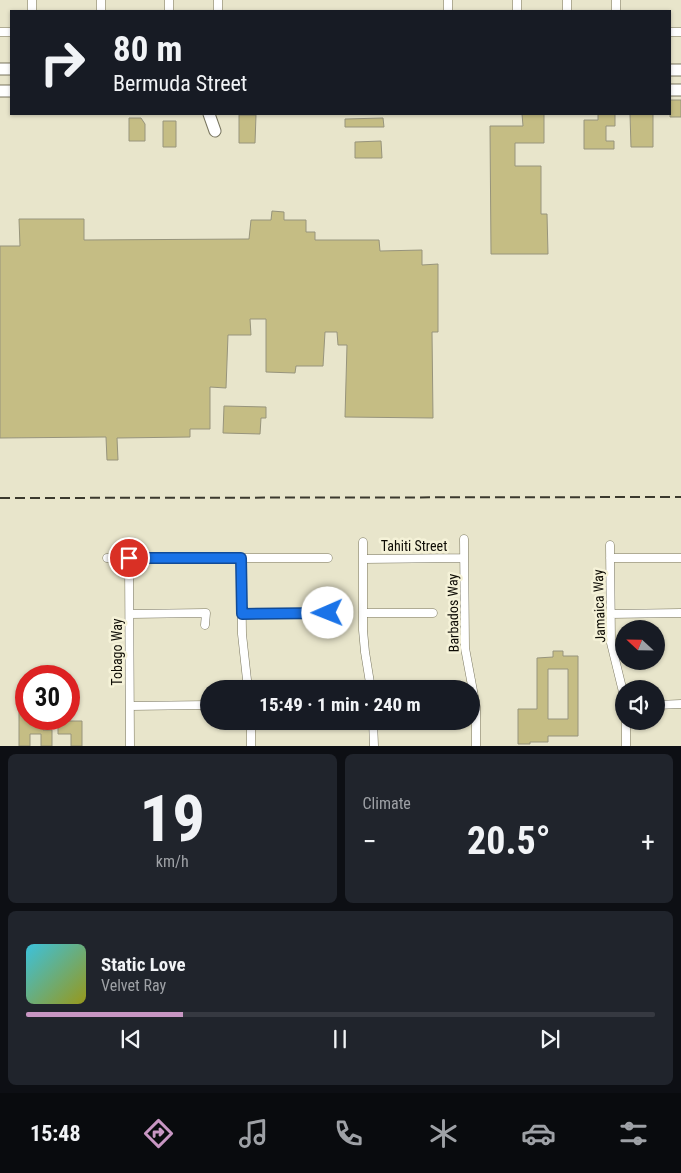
<!DOCTYPE html>
<html lang="en">
<head>
<meta charset="utf-8">
<style>
	body { margin:0; font-family:"Roboto Condensed",sans-serif; background:#20242c; color:#f1f3f6; height:100vh; display:flex; flex-direction:column; font-size:19px; white-space:nowrap }
	* { box-sizing:border-box; margin:0 }
	p { font-size:16px; color:#9ea1a6 }
	.icon { flex:none; width:28px; height:28px; fill:none; stroke:currentColor; stroke-width:2; stroke-linecap:round; stroke-linejoin:round }
	.map { position:relative; height:746px; overflow:hidden }
	.drawer { display:flex; flex-direction:column; gap:8px; padding:8px; background:#0d0f14; flex:1 }
	.drawer>* { flex:none }
	.top-card { position:absolute; left:10px; top:10px; width:661px; height:105px; border-radius:0px; box-shadow:0 1px 4px #0004; background:#171b24; color:#f1f3f6; overflow:hidden }
	.needle { width:32px; rotate:292deg }
	.tools { position:absolute; left:615px; top:620px; display:grid; gap:10px }
	.tools a { display:grid; place-items:center; width:50px; height:50px; border-radius:50%; background:#171b24; box-shadow:0 1px 4px #0004; font-size:25px }
	.speed { position:absolute; left:15px; top:665px; display:flex; gap:10px; font-size:25px; font-weight:700; text-align:center }
	.speed>* { display:grid; place-content:center; width:65px; height:65px; border-radius:50%; background:#171b24; box-shadow:0 1px 4px #0004; line-height:1 }
	.speed .limit { border:8px solid #d22; background:#fff; color:#111 }
	.pin { position:absolute; display:grid; place-items:center; width:42px; height:42px; color:#fff; margin:-21px; border:2px solid #fff; border-radius:50%; box-shadow:0 1px 5px #0007 }
	.me { position:absolute; width:55px; margin:-28px; rotate:269deg; stroke-linejoin:round; filter:drop-shadow(0 0 4px #0008) }
	.turn { display:flex; align-items:center; gap:18px; height:105px; padding:0 20px; font-size:22px }
	.turn .icon { width:65px; height:65px; stroke-width:2.5 }
	.turn b { display:block; font-size:35px; line-height:42px }
	.big { font-size:38px; font-weight:700; line-height:1.1 }
	.drawer .widget { flex:1; display:flex; flex-direction:column; justify-content:center; gap:8px; min-width:0; padding:0 18px; border-radius:8px; background:#20242c }
	.drawer .dial { align-items:center; gap:0 }
	.dial b { font-size:65px; line-height:1 }
	.song { display:flex; align-items:center; gap:15px }
	.cover { width:60px; height:60px; border-radius:8px; background:linear-gradient(135deg,hsl(190 70% 55%),hsl(60 70% 35%)) }
	.played { height:5px; border-radius:2px; background:linear-gradient(90deg,#c896c3 25%,#363941 25%) }
	.keys { display:flex; justify-content:space-around; direction:ltr }
	.heat { display:flex; justify-content:space-between; align-items:center; font-size:28px; direction:ltr }
	.drawer .tiles { flex:1; display:grid; gap:8px; grid-template-columns:1fr 1fr }
	.widget:last-child { grid-column:span 2 }
	.trip { position:absolute; left:200px; top:680px; width:280px; height:50px; border-radius:25px; background:#171b24; box-shadow:0 1px 4px #0004; font-weight:700; line-height:50px; text-align:center }
	.tab-bar { display:flex; height:80px; justify-content:space-around; align-items:center; background:#090b0e; color:#9ea1a6 }
	.tab-bar .icon { width:35px; height:35px }
	.tab-bar .on { color:#c896c3 }
	.tab-bar b { font-size:22px; color:#f1f3f6 }
	.map>svg:first-child { display:block }
</style>
</head>
<body>
<div class="map">
<svg width="681" height="746" viewBox="0 0 681 746">
	<rect width="100%" height="100%" fill="#e8e5cb"/>
	<path fill="#c5bd84" stroke="#97947c" fill-rule="evenodd" d="M670,100h11v17h-11z
		M522,114h22v29h-29v23h26v48h6l1,40h-57l-1,-128h33z
		M598,114h17v12h-9v15h8v8h-30v-29h14z
		M630,114h23v33h-22z
		M239,115h17l-1,28h-16z
		M129,118h12l4,6v17h-16z
		M383,118l1,9h-39v-8z
		M163,121h13v26h-13z
		M381,141l1,17h-27v-16z
		M272,211l12,1v8h22v12h9v8h64l1,11 42,-1v15l16,-1v68h-6l1,86 -88,-1 2,-72h-9l-1,-13h-12l-2,34h-27l-1,7 -29,-1v-53h-16l1,16h-23l-2,53 -16,-1v42h-20v8l-73,1 1,22h-11l-1,-23 -106,1v-192h20l-1,-27h65v21l165,-1 2,-19h20z
		M224,406l42,1v11h-5l-1,16 -37,-1z
		M553,651h10v5h15v80h-30v6h-18v2h-12v-35h19v-51l16,-1zM548,669h20v50h-20z
		M19,693h7v26h17v11h9v16h-11v-12h-11v12h-11z
		M58,719h8v2h16v25h-11v-12h-13z"/>
	<g fill="none" stroke-linecap="round" stroke-linejoin="round">
		<defs>
			<path id="minor" d="M101,0v11
				M218,0v11
				M448,0v11
				M517,0v11
				M616,0v11
				M32,11v-11
				M169,11v-11
				M567,11v-11
				M0,32h11
				M670,32h11
				M464,539l1,109 11,59v39
				M363,542v88l2,22 6,37
				M610,545l1,98 13,53
				M107,558h221
				M129,558l1,188
				M241,558l1,76 6,55
				M610,558h71
				M363,559l101,-1
				M363,613h70
				M130,614l76,-1 -1,12
				M242,614l86,-1 -1,9
				M610,614l71,-1
				M656,705l25,-1
				M130,706l79,-1
				M251,721v25
				M373,721l1,25
				M626,721v25"/>
			<path id="secondary" d="M0,69h11
				M670,70h11
				M670,90h11
				M0,91h11
				M209,114l6,17"/>
		</defs>
		<use href="#minor" stroke="#78755f" stroke-width="9"/>
		<use href="#secondary" stroke="#78755f" stroke-width="13"/>
		<use href="#minor" stroke="#fff" stroke-width="8"/>
		<use href="#secondary" stroke="#fff" stroke-width="11"/>
		<path stroke="#3b392e" stroke-width="2" stroke-dasharray="10 5" stroke-linecap="butt" d="M0,498l681,-1"/>
	</g>
	<g fill="none" stroke-linecap="round" stroke-linejoin="round">
		<defs>
			<path id="route" d="M129,558h112l1,56 86,-1"/>
		</defs>
		<use href="#route" stroke="#114b97" stroke-width="12"/>
		<use href="#route" stroke="#1a73e8" stroke-width="9"/>
	</g>
	<g text-anchor="middle" stroke-width="5" stroke-linejoin="round" paint-order="stroke">
		<g font-size="14" fill="#0e0c05" stroke="#f5f2d8">
			<text x="414" y="551">Tahiti Street</text>
			<text transform="translate(599 606) rotate(-92)" y="5">Jamaica Way</text>
			<text transform="translate(453 613) rotate(-91)" y="5">Barbados Way</text>
			<text transform="translate(117 652) rotate(-90)" y="5">Tobago Way</text>
		</g>
	</g>
</svg>
<div class="tools">
<a><svg class="needle" viewBox="-14 -14 28 28"><path d="M0-13l5 13h-10z" fill="#e53935"/><path d="M0 13l5-13h-10z" fill="#9ea1a6"/></svg></a>
<a><svg class="icon" aria-label="sound" viewBox="0 0 24 24"><path d="M4 9h4l5-4v14l-5-4H4zM17 9q2 3 0 6"/></svg></a>
</div>
<div class="speed"><div class="limit">30</div></div>
<div class="pin" style="left:129px;top:558px;background:#d93025"><svg class="icon" aria-label="arrive" viewBox="0 0 24 24"><path d="M6 21V4h12l-3 4 3 4H6"/></svg></div>
<svg class="me" style="left:328px;top:613px" viewBox="-20 -20 40 40"><circle r="19" fill="#fff"/><path d="M0-13L10 11 0 6-10 11z" fill="#1a73e8"/></svg>
<div class="trip">15:49 · 1 min · 240 m</div>
<div class="top-card">
<div class="turn"><svg class="icon" aria-label="right" viewBox="0 0 24 24"><path d="M7 20v-9h11M14 6l5 5-5 5"/></svg><div><b>80 m</b>Bermuda Street</div></div>
</div>
</div>
<section class="drawer">
<div class="tiles">
<div class="widget dial"><b>19</b><p>km/h</p></div>
<div class="widget"><p>Climate</p>
<div class="heat"><a>−</a><b class="big">20.5°</b><a>+</a></div>
</div>
<div class="widget">
<div class="song"><i class="cover"></i><div><b>Static Love</b><p>Velvet Ray</p></div></div>
<div class="played"></div>
<div class="keys"><svg class="icon" aria-label="previous" viewBox="0 0 24 24"><path d="M18 5L8 12l10 7zM5 5v14"/></svg><svg class="icon" aria-label="pause" viewBox="0 0 24 24"><path d="M8 5v14M16 5v14"/></svg><svg class="icon" aria-label="next" viewBox="0 0 24 24"><path d="M6 5l10 7-10 7zM19 5v14"/></svg></div>
</div>
</div>
</section>
<nav class="tab-bar">
<b>15:48</b>
<svg class="icon on" aria-label="directions" viewBox="0 0 24 24"><path d="M12 3l9 9-9 9-9-9zM9 14v-3h6M13 9l2 2-2 2"/></svg>
<svg class="icon" aria-label="music" viewBox="0 0 24 24"><path d="M9 18V5l10-2v13"/><circle cx="6" cy="18" r="3"/><circle cx="16" cy="16" r="3"/></svg>
<svg class="icon" aria-label="phone" viewBox="0 0 24 24"><path d="M5 4h4l2 5-3 2q2 4 5 5l2-3 5 2v4C11 20 4 13 5 4z"/></svg>
<svg class="icon" aria-label="climate" viewBox="0 0 24 24"><path d="M12 3v18M4 7l16 10M4 17L20 7"/></svg>
<svg class="icon" aria-label="car" viewBox="0 0 24 24"><path d="M5 17H2v-5l4-1 3-4h7l3 4 3 1v5h-3M9 17h6M6 11h13"/><circle cx="7" cy="17" r="2"/><circle cx="17" cy="17" r="2"/></svg>
<svg class="icon" aria-label="filters" viewBox="0 0 24 24"><path d="M4 7h16M4 17h16"/><circle cx="9" cy="7" r="2"/><circle cx="15" cy="17" r="2"/></svg>
</nav>
</body>
</html>
